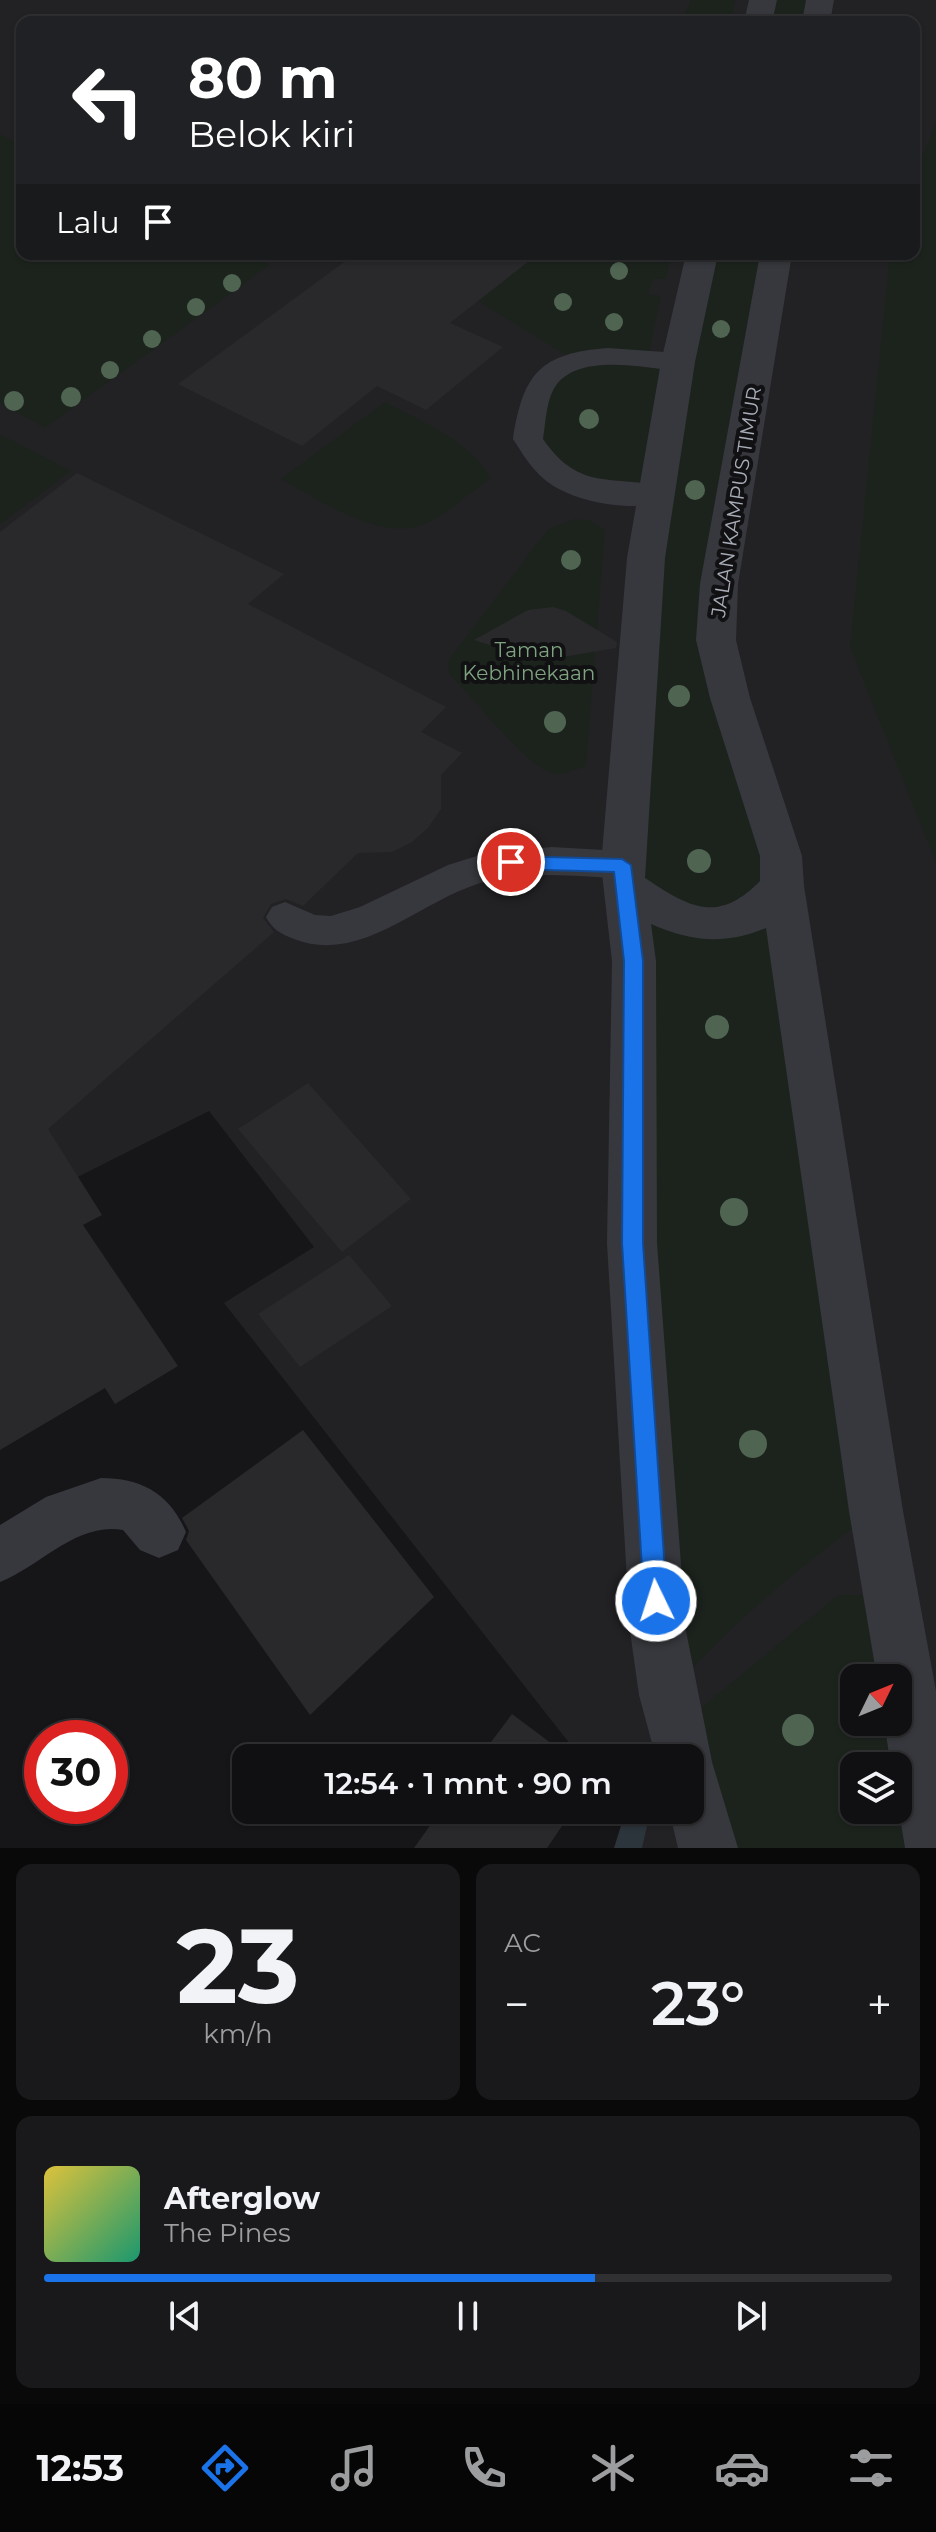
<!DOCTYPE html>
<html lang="id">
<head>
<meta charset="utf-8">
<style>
	body { margin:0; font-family:Montserrat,sans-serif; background:#19191b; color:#f1f3f6; height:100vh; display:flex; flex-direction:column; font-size:30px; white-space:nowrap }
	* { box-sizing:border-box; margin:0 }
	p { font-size:26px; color:#9c9d9f }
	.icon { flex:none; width:44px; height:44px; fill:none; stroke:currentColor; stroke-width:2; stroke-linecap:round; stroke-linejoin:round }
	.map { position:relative; height:1848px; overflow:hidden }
	.drawer { display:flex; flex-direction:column; gap:16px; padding:16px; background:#09090a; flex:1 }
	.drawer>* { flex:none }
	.banner { position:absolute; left:16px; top:16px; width:904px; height:244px; border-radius:16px; box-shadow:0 2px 6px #0004,0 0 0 2px #303032; background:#202124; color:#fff; overflow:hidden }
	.needle { width:52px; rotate:47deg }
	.tools { position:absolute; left:840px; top:1664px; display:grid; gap:16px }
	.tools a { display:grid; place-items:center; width:72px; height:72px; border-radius:16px; background:#101012; box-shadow:0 2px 6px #0004,0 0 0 2px #303032; font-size:40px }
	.speed { position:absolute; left:24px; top:1720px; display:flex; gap:16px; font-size:40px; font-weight:700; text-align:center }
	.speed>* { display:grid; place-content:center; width:104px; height:104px; border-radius:50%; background:#101012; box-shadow:0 2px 6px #0004,0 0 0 2px #303032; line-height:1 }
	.speed .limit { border:12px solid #d22; background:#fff; color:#111 }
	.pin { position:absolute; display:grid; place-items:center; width:68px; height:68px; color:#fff; margin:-34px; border:4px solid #fff; border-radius:50%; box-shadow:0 2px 8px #0007 }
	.me { position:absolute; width:88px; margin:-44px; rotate:356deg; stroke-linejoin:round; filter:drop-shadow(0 0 6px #0008) }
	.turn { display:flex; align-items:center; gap:28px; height:168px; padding:0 40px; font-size:36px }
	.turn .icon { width:104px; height:104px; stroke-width:2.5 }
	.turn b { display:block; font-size:56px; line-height:68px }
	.then { display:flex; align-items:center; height:76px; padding:0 40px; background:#0003; gap:16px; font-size:30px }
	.big { font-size:60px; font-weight:600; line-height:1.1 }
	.drawer .widget { flex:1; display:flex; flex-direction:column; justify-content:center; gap:12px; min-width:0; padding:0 28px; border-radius:16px; background:#19191b }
	.drawer .dial { align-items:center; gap:0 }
	.dial b { font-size:104px; line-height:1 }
	.song { display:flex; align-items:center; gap:24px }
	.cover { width:96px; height:96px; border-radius:12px; background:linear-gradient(135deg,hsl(50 70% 55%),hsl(160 70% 35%)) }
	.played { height:8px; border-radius:4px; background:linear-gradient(90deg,#1a73e8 65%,#303032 65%) }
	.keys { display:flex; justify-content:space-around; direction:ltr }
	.heat { display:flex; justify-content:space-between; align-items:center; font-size:44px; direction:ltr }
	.drawer .tiles { flex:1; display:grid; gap:16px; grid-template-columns:1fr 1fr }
	.widget:last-child { grid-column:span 2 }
	.trip { position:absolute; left:232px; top:1744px; width:472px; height:80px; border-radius:16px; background:#101012; box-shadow:0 2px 6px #0004,0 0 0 2px #303032; font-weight:600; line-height:80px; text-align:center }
	.menu { display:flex; height:128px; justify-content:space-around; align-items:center; background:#060607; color:#9c9d9f }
	.menu .icon { width:56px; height:56px }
	.menu .active { color:#1a73e8 }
	.menu b { font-size:36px; color:#f1f3f6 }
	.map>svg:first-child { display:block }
</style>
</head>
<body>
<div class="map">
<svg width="936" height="1848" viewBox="0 0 936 1848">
	<rect width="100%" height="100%" fill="#161618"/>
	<path fill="#222225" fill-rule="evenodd" d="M0,0h936v1848h-308l6,-22 -12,-16h68v-52h-109l-357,-455 90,-56 -105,-136 -209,105zM22,22h892v232h-892zM854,1678h44v44h-44zM854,1766h44v44h-44z"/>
	<path fill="#1c231d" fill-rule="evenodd" d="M691,0h45l-6,22h-49z
		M763,0h57l-4,22h-58z
		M936,121v742l-86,-216 40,-393h24v-74z
		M0,134l22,11v109h225l23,11 -225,163 -45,-25z
		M538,254h133l-5,25h-13l-5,15 13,2 -13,63 30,3 24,-108h74l-57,330 39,194 118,733c-76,55 -146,113 -208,184l-29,-784 86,10 -97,-35 27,-390 -111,-30 -10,-63 40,-43 -96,-59z
		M385,402c39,21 83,37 106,76 -21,15 -43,36 -66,46 -45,19 -107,-25 -144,-45z
		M0,434l71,37 -71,53z
		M575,519l16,2 14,9 -19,236c-12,4 -24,11 -37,6 -25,-9 -78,-77 -100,-98l-1,-13 100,-132z
		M838,1595h53l38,221 -19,32h-202l-18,-90 -7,-18 19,-33zM854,1678h44v44h-44zM854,1766h44v44h-44z"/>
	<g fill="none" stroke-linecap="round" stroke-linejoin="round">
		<path fill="#2c353c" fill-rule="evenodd" d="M634,1813l10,3 3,10 -5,22h-28l10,-32z"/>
	</g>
	<path fill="#29292c" d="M355,254h183l-88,69 53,24 -77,63 -49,-24 -75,60 -124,-62z
		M77,473l207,101 -36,30 198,103 -25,25 41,21 -21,22v34l-13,19 -16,14 -20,10 -34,1 -55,53 -17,-7 -15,5 -8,14 11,14 -226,197 54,86 -19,10 95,141 -63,38 -10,-16 -105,62v-918z
		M553,607l13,4 51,31 -1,6 -78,13 -64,-21 54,-30z
		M308,1083l103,116 -69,53 -104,-123z
		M349,1255l43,51 -92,61 -42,-53z
		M303,1430l131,167 -124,118 -124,-175 3,-9 -7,-13z
		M512,1714l59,44h-92z
		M441,1810h132l-26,38h-133z"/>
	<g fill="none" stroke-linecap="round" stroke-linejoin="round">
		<path fill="#37383d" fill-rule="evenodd" d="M608,348l70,5 11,3 4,6 -4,6 -11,3c-34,-3 -96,-18 -121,13 -11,14 -11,38 -14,55 38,55 70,34 123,49l5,7 -5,7c-35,10 -94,1 -122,-23 -13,-11 -22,-26 -31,-40 10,-65 27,-86 95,-91z
			M551,847l71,4 13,4 6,10 -6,10 -13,4c-44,-3 -90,-8 -134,2 -64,15 -125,85 -194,58 -13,-5 -22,-10 -28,-22l6,-10 13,-5 30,13 16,1 29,-9 88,-42 32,-10z"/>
		<path fill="#37383d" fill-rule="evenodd" d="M749,0h28l-5,22h-28z
			M806,0h28l-4,22h-28z
			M686,254h32l-23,108 -30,196 -20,320c45,30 73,46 115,3v-25l-50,-158 -14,-58 4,-56 60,-330h32l-54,330 -2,56 14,58 52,158 2,30 99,625 33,180v157h-31l-7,-43v-39h-7l-7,-44h14v-44h-21l-28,-167 -83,-583c-41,17 -74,14 -115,-4l5,37 1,282 29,388 26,131 26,86h-60l-9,-38h21v-52h-34l-17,-63 -9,-64 -23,-388 5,-282 -11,-96 26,-307 34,-196z
			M101,1478c41,0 69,16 85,54l-8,18 -19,8 -19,-8 -17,-20c-47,-8 -82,36 -123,52v-57l46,-28z"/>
	</g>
	<g fill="#506452">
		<circle cx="619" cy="271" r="9"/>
		<circle cx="232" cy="283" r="9"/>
		<circle cx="563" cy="302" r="9"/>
		<circle cx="196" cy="307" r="9"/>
		<circle cx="614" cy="322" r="9"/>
		<circle cx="721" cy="329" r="9"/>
		<circle cx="152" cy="339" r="9"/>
		<circle cx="110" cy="370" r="9"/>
		<circle cx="71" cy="397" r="10"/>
		<circle cx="14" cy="401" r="10"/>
		<circle cx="589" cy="419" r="10"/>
		<circle cx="695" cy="490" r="10"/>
		<circle cx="571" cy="560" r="10"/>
		<circle cx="679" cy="696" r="11"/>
		<circle cx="555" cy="722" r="11"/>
		<circle cx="699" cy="861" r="12"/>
		<circle cx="717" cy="1027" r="12"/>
		<circle cx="734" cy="1212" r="14"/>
		<circle cx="753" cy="1444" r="14"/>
		<circle cx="798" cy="1730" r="16"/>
	</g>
	<path fill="#1a73e8" stroke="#114b97" stroke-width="2" d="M511,856l111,3 9,6 12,96v282l24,358 -3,8 -8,4 -9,-4 -3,-8 -22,-358 2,-282 -10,-89 -103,-3 -9,-7z"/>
	<g text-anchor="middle" stroke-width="8" stroke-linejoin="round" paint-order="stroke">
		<g font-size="20" fill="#a8adb8" stroke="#111113">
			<text transform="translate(736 502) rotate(-81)" y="7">JALAN KAMPUS TIMUR</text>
		</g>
		<g font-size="20" fill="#7fa381" stroke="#111113">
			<text x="529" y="657">Taman<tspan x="529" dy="23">Kebhinekaan</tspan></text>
		</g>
	</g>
</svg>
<div class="tools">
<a><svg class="needle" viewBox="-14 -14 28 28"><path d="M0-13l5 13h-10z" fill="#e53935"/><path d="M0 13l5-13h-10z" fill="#9c9d9f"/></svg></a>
<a><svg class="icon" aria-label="layers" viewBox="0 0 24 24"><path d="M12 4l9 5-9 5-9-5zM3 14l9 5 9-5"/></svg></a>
</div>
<div class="speed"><div class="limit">30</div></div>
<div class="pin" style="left:511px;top:862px;background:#d93025"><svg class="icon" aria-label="arrive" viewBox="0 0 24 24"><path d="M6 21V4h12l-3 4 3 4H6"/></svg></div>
<svg class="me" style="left:656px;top:1601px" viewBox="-20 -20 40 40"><circle r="17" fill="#1a73e8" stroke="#fff" stroke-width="3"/><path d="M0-11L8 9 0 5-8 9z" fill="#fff"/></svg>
<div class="trip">12:54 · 1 mnt · 90 m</div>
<div class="banner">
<div class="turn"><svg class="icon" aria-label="left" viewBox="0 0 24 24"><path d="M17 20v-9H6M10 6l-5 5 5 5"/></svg><div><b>80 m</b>Belok kiri</div></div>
<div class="then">Lalu<svg class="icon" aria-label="arrive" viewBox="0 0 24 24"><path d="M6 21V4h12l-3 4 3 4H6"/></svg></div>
</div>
</div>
<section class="drawer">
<div class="tiles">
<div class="widget dial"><b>23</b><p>km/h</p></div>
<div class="widget"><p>AC</p>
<div class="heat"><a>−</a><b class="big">23°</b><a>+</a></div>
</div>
<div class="widget">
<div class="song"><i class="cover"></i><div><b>Afterglow</b><p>The Pines</p></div></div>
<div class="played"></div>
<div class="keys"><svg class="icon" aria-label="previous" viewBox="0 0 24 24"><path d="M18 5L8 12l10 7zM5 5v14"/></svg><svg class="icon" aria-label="pause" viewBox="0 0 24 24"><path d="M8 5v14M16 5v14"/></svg><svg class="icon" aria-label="next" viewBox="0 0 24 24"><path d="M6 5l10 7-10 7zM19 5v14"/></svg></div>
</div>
</div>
</section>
<nav class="menu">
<b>12:53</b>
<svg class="icon active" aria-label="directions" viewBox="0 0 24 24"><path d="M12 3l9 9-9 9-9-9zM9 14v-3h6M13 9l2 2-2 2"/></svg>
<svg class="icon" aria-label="music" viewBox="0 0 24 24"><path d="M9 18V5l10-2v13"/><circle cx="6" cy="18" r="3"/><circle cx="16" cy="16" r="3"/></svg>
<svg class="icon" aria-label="phone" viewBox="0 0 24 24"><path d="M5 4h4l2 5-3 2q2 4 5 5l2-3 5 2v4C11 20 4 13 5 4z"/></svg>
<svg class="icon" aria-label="climate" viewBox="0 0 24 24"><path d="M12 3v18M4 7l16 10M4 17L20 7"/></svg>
<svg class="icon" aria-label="car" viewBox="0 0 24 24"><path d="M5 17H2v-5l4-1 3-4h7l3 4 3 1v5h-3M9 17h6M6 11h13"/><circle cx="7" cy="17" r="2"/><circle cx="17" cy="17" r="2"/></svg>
<svg class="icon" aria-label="filters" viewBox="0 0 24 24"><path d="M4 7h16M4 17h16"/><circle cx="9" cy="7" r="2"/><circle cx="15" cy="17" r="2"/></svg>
</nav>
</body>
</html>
